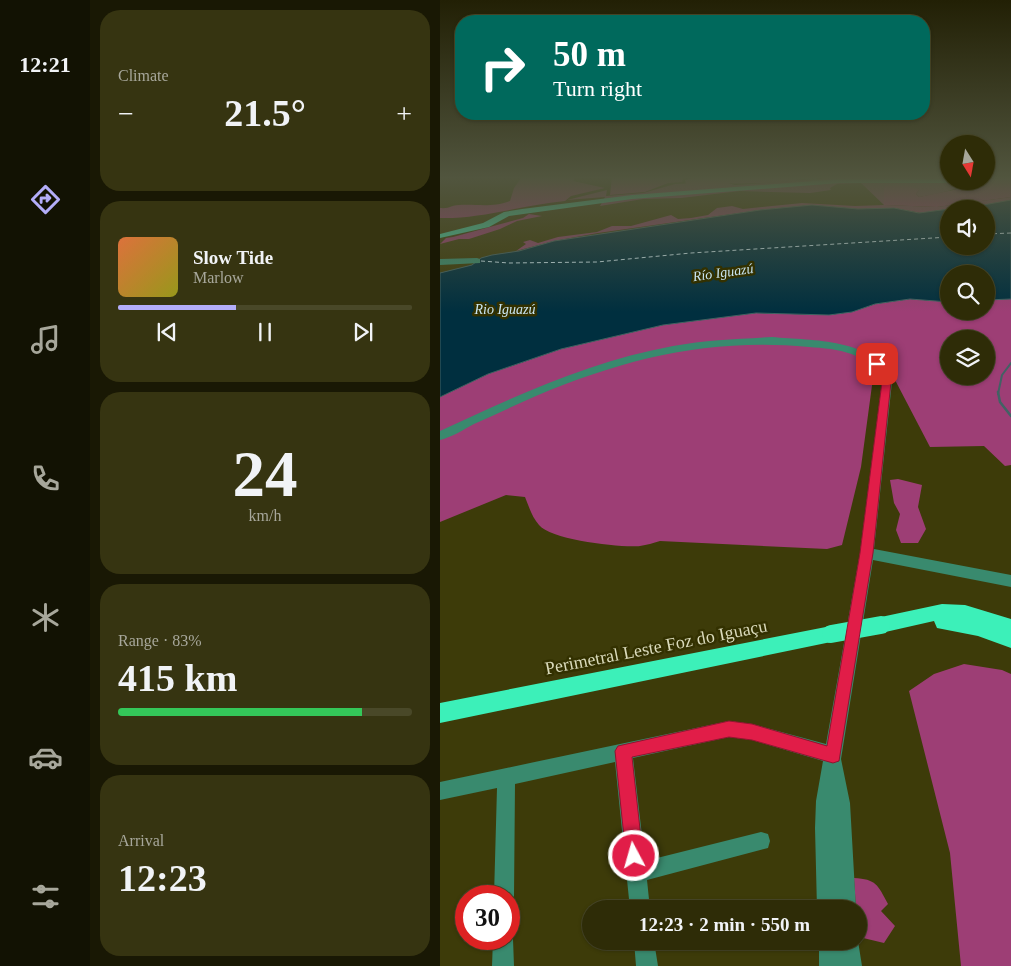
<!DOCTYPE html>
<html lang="en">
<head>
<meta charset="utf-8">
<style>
	body { margin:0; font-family:Georgia,serif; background:#363411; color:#f1f3f6; height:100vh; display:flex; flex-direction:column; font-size:19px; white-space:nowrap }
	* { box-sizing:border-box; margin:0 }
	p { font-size:16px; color:#a7a79b }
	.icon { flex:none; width:28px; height:28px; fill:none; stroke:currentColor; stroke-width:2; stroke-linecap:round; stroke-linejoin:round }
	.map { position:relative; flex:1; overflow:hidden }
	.panel { display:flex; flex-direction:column; gap:10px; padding:10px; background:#191804; width:350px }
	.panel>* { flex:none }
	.guide { position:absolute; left:15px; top:15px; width:475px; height:105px; border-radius:20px; box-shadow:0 1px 4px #0004,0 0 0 1px #494828; background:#00695c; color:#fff; overflow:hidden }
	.needle { width:32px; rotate:169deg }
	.controls { position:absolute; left:500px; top:135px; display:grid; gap:10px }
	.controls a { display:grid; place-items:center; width:55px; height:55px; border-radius:50%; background:#2e2c07; box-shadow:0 1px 4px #0004,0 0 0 1px #494828; font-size:25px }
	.speed { position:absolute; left:15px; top:885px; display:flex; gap:10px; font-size:25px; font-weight:700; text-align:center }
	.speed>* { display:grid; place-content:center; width:65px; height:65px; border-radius:50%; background:#2e2c07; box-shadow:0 1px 4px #0004,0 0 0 1px #494828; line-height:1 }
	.speed .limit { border:8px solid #d22; background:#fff; color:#111 }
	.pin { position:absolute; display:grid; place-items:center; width:42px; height:42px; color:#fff; margin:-21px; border-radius:10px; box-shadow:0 2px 8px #0006 }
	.me { position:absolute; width:55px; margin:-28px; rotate:354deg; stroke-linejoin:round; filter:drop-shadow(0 0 4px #0008) }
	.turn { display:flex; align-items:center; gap:18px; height:105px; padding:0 15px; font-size:22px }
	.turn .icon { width:65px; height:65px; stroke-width:2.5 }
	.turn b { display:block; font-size:35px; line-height:42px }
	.big { font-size:38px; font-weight:700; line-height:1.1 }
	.panel .card { flex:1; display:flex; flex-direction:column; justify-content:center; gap:8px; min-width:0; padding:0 18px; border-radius:20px; background:#363411 }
	.panel .dial { align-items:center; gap:0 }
	.dial b { font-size:65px; line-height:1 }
	.song { display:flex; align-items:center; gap:15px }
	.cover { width:60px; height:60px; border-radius:8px; background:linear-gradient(135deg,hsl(20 70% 55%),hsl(60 70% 35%)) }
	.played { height:5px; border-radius:2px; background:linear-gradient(90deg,#b3adf9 40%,#494828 40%) }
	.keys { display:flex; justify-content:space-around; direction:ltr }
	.heat { display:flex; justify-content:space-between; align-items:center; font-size:28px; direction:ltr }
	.charge { height:8px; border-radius:4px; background:linear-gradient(90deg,#34c759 83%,#494828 0) }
	.trip { position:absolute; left:142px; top:900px; width:285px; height:50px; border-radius:25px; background:#2e2c07; box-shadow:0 1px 4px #0004,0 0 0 1px #494828; font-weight:700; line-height:50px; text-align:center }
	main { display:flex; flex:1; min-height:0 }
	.dock { display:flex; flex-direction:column; width:90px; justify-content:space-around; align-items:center; background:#121203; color:#a7a79b }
	.dock .icon { width:35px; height:35px }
	.dock .selected { color:#b3adf9 }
	.dock b { font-size:22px; color:#f1f3f6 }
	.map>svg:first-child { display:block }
</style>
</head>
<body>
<main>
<nav class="dock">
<b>12:21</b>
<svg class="icon selected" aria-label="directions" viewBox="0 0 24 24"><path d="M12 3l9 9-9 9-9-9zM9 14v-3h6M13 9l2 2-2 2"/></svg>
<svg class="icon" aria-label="music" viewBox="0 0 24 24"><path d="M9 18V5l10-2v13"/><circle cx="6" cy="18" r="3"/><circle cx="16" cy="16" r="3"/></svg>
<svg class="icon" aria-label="phone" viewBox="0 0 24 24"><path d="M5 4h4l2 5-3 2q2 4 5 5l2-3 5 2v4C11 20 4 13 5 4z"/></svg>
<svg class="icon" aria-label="climate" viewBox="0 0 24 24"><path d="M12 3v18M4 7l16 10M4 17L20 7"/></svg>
<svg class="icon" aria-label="car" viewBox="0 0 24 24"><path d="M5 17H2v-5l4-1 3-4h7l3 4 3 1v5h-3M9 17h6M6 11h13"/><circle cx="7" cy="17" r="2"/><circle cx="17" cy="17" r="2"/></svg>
<svg class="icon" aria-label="filters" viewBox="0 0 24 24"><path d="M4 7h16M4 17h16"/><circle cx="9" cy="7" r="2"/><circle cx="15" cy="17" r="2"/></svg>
</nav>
<section class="panel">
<div class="card"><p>Climate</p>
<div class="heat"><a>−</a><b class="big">21.5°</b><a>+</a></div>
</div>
<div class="card">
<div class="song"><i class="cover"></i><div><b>Slow Tide</b><p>Marlow</p></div></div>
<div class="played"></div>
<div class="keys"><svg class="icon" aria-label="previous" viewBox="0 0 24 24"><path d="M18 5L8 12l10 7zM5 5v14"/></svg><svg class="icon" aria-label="pause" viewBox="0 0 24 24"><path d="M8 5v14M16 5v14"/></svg><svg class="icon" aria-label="next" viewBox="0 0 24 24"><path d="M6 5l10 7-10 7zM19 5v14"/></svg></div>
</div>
<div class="card dial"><b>24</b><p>km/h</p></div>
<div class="card"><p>Range · 83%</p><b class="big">415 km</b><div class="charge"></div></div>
<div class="card"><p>Arrival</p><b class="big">12:23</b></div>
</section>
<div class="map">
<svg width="571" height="966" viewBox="0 0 571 966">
	<rect width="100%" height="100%" fill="#3d3b09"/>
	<path fill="#8e466e" d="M402,177h107v4h24c-16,9 -36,13 -54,16l-3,-3 3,-4 -34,15 52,2 74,-10v3l-39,8 -10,-1 -41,6 -27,-5 -36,1 -46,-4 -52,5 -162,23 -44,8 -38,10 10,-7 -3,-2 7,-2 8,3 20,-6 39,-5 15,-6h19l40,-11 7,4 13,-1 17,-3 9,-7 15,-2 11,3 59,-6 53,3 29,-1 -23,-22 -24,1 -7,4 1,2 -21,3 -70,-2 -59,7 -38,1 -43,7 5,-9 -38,3 40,-10 -1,6 37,-3 32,-9 50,-2 10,3 17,-1z"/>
	<path fill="#9d3e75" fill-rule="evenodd" d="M82,177h54l-3,4 32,7 -34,8 -6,5c-42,4 -83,18 -125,17v-10c10,1 11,-3 19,-3 20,-1 31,3 51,-4l4,-13z
		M172,177h72l-2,5 -14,1 -23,9 -35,3z
		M257,177h86l22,2c-40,7 -79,3 -119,5l-1,-4z
		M571,177v20l-74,10 -53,-2v-19l22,-1 13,5 -3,4 3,3 39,-8 15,-8z
		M89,214l13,2 -25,5 -17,8 -31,10h-10l-19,5 6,-6 7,-1 70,-19z
		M470,299l39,3v9h37v-11l25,-1v166l-6,1 -21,-20 -54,1 -36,-69h-21l-12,89 -19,78 -15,4 -167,-8c-7,2 -13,4 -20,5 -19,2 -89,-6 -101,-21 -7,-8 -10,-18 -14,-28l-19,-2 -66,27v-125l48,-23 73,-25 102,-24 93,-12 73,2 23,-3 23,-8zM509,339h37v37h-37z
		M458,479l24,6 -4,22 8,22 -8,14h-17l-5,-13 4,-16 -6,-11 -4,-23z
		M524,664l38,6 9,4v292h-50l-11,-113 -41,-162 25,-17z
		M414,878c22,1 24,7 34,26l-7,7 14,15 -11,17 -25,-6v-28h-3z"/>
	<path fill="#002f3f" stroke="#416264" d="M571,200v99l-25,1v-26h-37v28l-39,-3 -35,5 -23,8 -23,3 -73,-2 -93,12 -102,24 -73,25 -48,23v-124l32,-8 9,-7 11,-3 27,-4 35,-10 206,-31 52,-5 46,4 36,-1 25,5 30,-4v37h37v-37h-36l22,-2z"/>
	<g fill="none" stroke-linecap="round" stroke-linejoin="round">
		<path stroke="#416264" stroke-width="2" d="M558,394l4,-19 9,-12"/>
		<path stroke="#416264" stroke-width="2.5" d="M558,392l2,10 11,14"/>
		<path stroke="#c9e5f1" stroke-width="1" stroke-dasharray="4 3" stroke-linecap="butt" d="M546,234l25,-1
			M41,261l28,2 88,-1 94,-9 258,-16"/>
		<path fill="#398a6e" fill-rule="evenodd" d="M349,177h26l9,6 -4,2 -10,-5 -18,-1z
			M37,258l3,1v4l-40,2v-6z
			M332,337c41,4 102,0 120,45l-18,167 137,26v12l-138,-27 -32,199 9,44 6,106h-39l-2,-81 1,-27 7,-40 -71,-21 -23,-3 -96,21 12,103 116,-29 7,2 2,7 -2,7 -121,32 3,29h-20l-15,-147 -100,22 -1,112 -5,8v-8h-15l3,-108 -57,12v-18l289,-61 23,3 74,20 34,-191 22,-171c-12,-30 -45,-33 -73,-35 -100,-9 -182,11 -273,49 -21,9 -41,19 -62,28 -11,6 -22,13 -34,16v-9c75,-35 151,-70 233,-85 33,-6 66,-7 99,-9z
			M69,931l4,8 1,27h-22l1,-27h16z
			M194,941h20l4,25h-22z
			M379,941h39l4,25h-43z"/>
		<path fill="#46d2a5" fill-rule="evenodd" d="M399,179h110v2h3l-3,2h-110l-207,16 -123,17 -20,11 -49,11v-4l43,-11 21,-11 18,-3 110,-14z"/>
		<path fill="#3cf0b9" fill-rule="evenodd" d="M502,604l23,1 46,14v29l-33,-12 -41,-8 -3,-7 -53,12 -6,-2 -3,-6 3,-6 6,-2z
			M391,626l6,2 3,6 -3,6 -6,2 -391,81v-20z"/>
		<path stroke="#3cf0b9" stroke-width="18" d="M391,634l50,-9"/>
	</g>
	<linearGradient id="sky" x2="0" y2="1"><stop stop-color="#222005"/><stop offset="0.57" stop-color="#51553e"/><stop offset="1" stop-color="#51553e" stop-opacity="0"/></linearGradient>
	<rect width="571" height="312" fill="url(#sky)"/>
	<path fill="#e11d48" stroke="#92132f" d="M437,361c9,3 12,13 14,21l-18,171 -34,208 -6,2 -81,-23 -23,-3 -97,20 11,99 -2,6 -7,3 -6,-3 -2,-6 -11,-105 3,-5 111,-25 23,3 75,22 33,-193 22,-171 -2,-8 -7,-10z"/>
	<g text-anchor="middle" stroke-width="5" stroke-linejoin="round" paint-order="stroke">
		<g font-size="14" font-style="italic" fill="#c9e5f1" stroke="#333100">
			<text transform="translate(283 272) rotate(-8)" y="5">Río Iguazú</text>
			<text x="65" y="314">Rio Iguazú</text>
		</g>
		<g font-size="18" fill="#dadabb" stroke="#333100">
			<text transform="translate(216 647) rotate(-11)" y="6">Perimetral Leste Foz do Iguaçu</text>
		</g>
	</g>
</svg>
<div class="controls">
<a><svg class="needle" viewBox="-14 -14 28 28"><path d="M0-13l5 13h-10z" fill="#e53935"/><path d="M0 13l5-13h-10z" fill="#a7a79b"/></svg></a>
<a><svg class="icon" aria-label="sound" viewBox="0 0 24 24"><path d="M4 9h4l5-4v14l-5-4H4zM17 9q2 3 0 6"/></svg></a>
<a><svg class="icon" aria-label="search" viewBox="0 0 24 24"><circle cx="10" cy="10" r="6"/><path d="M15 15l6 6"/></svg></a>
<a><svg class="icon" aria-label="layers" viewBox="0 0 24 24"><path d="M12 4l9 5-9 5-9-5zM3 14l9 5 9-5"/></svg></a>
</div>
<div class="speed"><div class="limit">30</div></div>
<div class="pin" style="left:437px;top:364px;background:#d93025"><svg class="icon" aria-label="arrive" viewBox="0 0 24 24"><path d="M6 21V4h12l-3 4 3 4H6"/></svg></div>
<svg class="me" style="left:194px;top:856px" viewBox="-20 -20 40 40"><circle r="17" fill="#e11d48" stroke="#fff" stroke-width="3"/><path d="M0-11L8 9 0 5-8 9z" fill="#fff"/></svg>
<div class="trip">12:23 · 2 min · 550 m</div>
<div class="guide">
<div class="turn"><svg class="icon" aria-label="right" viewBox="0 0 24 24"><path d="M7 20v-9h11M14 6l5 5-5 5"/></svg><div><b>50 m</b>Turn right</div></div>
</div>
</div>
</main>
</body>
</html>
